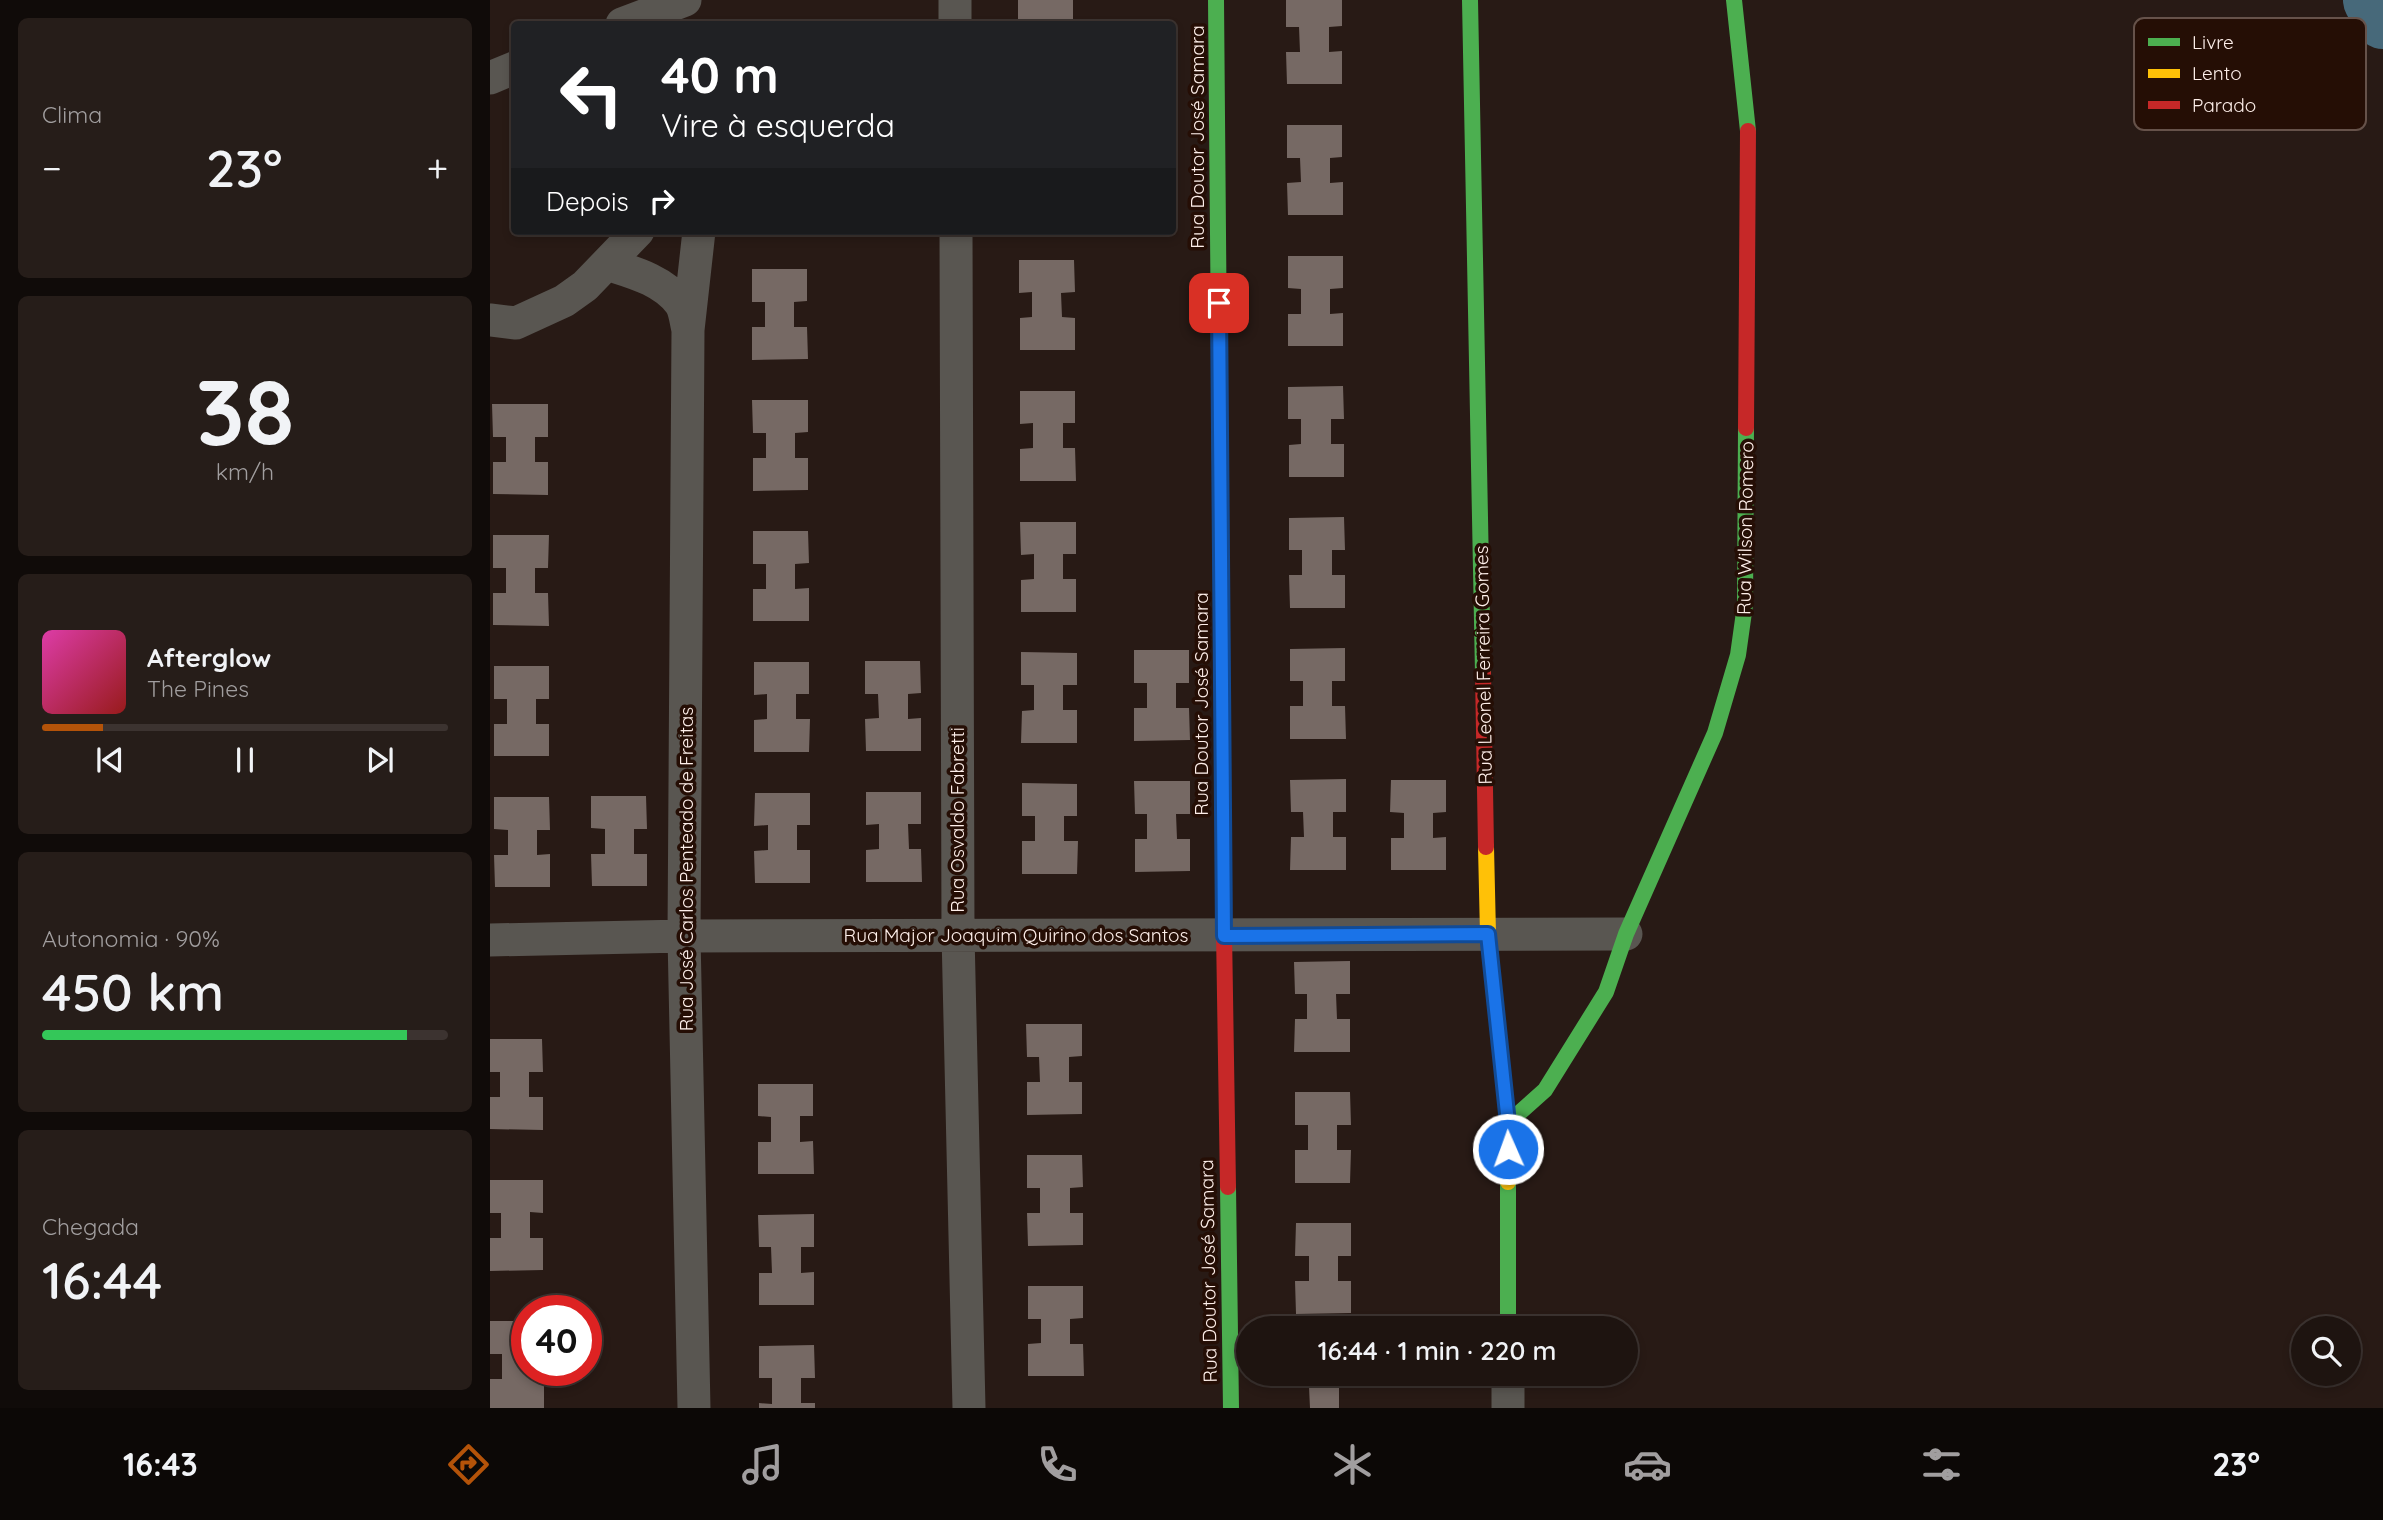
<!DOCTYPE html>
<html lang="pt">
<head>
<meta charset="utf-8">
<style>
	body { margin:0; font-family:Quicksand,sans-serif; background:#261d19; color:#f1f3f6; height:100vh; display:flex; flex-direction:column; font-size:26px; white-space:nowrap }
	* { box-sizing:border-box; margin:0 }
	p { font-size:23px; color:#a19e9f }
	.icon { flex:none; width:38px; height:38px; fill:none; stroke:currentColor; stroke-width:2; stroke-linecap:round; stroke-linejoin:round }
	.map { position:relative; flex:1; overflow:hidden }
	.panel { display:flex; flex-direction:column; gap:18px; padding:18px; background:#100b09; width:490px }
	.panel>* { flex:none }
	.hud { position:absolute; left:21px; top:21px; width:665px; height:214px; border-radius:7px; box-shadow:0 4px 10px #0003,0 0 0 2px #3c3330; background:#202124; color:#fff; overflow:hidden }
	.tools { position:absolute; left:1801px; top:1316px; display:grid; gap:14px }
	.tools a { display:grid; place-items:center; width:70px; height:70px; border-radius:50%; background:#1e1410; box-shadow:0 4px 10px #0003,0 0 0 2px #3c3330; font-size:35px }
	.speed { position:absolute; left:21px; top:1295px; display:flex; gap:14px; font-size:35px; font-weight:700; text-align:center }
	.speed>* { display:grid; place-content:center; width:91px; height:91px; border-radius:50%; background:#1e1410; box-shadow:0 4px 10px #0003,0 0 0 2px #3c3330; line-height:1 }
	.speed .limit { border:10px solid #d22; background:#fff; color:#111 }
	.pin { position:absolute; display:grid; place-items:center; width:60px; height:60px; color:#fff; margin:-30px; border-radius:14px; box-shadow:0 4px 10px #0006 }
	.me { position:absolute; width:77px; margin:-38px; rotate:358deg; stroke-linejoin:round; filter:drop-shadow(0 0 5px #0008) }
	.turn { display:flex; align-items:center; gap:24px; height:147px; padding:0 35px; font-size:32px }
	.turn .icon { width:91px; height:91px; stroke-width:2.5 }
	.turn b { display:block; font-size:49px; line-height:60px }
	.then { display:flex; align-items:center; height:66px; padding:0 35px; background:#0003; gap:14px; font-size:26px }
	.big { font-size:52px; font-weight:600; line-height:1.1 }
	.panel .widget { flex:1; display:flex; flex-direction:column; justify-content:center; gap:10px; min-width:0; padding:0 24px; border-radius:10px; background:#261d19 }
	.panel .dial { align-items:center; gap:0 }
	.dial b { font-size:91px; line-height:1 }
	.song { display:flex; align-items:center; gap:21px }
	.cover { width:84px; height:84px; border-radius:10px; background:linear-gradient(135deg,hsl(320 70% 55%),hsl(0 70% 35%)) }
	.played { height:7px; border-radius:4px; background:linear-gradient(90deg,#b45309 15%,#3c3330 15%) }
	.keys { display:flex; justify-content:space-around; direction:ltr }
	.heat { display:flex; justify-content:space-between; align-items:center; font-size:38px; direction:ltr }
	.charge { height:10px; border-radius:5px; background:linear-gradient(90deg,#34c759 90%,#3c3330 0) }
	.trip { position:absolute; left:746px; top:1316px; width:402px; height:70px; border-radius:35px; background:#1e1410; box-shadow:0 4px 10px #0003,0 0 0 2px #3c3330; font-weight:600; line-height:70px; text-align:center }
	.menu { display:flex; height:112px; justify-content:space-around; align-items:center; background:#0c0806; color:#a19e9f }
	.menu .icon { width:49px; height:49px }
	.menu .current { color:#b45309 }
	.menu b { font-size:32px; color:#f1f3f6 }
	main { display:flex; flex:1; min-height:0 }
	.map>svg:first-child { display:block }
</style>
</head>
<body>
<main>
<section class="panel">
<div class="widget"><p>Clima</p>
<div class="heat"><a>−</a><b class="big">23°</b><a>+</a></div>
</div>
<div class="widget dial"><b>38</b><p>km/h</p></div>
<div class="widget">
<div class="song"><i class="cover"></i><div><b>Afterglow</b><p>The Pines</p></div></div>
<div class="played"></div>
<div class="keys"><svg class="icon" aria-label="previous" viewBox="0 0 24 24"><path d="M18 5L8 12l10 7zM5 5v14"/></svg><svg class="icon" aria-label="pause" viewBox="0 0 24 24"><path d="M8 5v14M16 5v14"/></svg><svg class="icon" aria-label="next" viewBox="0 0 24 24"><path d="M6 5l10 7-10 7zM19 5v14"/></svg></div>
</div>
<div class="widget"><p>Autonomia · 90%</p><b class="big">450 km</b><div class="charge"></div></div>
<div class="widget"><p>Chegada</p><b class="big">16:44</b></div>
</section>
<div class="map">
<svg width="1893" height="1408" viewBox="0 0 1893 1408">
	<rect width="100%" height="100%" fill="#281a15"/>
	<g fill="none" stroke-linecap="round" stroke-linejoin="round">
		<path stroke="#47697a" stroke-width="60" d="M1883,0l10,19"/>
	</g>
	<path fill="#766964" d="M528,0h55v24h-55z
		M796,0h56v26l-13,1v25l13,-1v33h-55l-1,-32h14l-1,-25h-13z
		M797,125h55v32l-12,1v25l13,-1v33h-55l-1,-32 14,-1 -1,-24h-13z
		M798,256h55v32l-13,1v25l13,-1v33h-55v-32h13v-25l-13,-1z
		M529,260h55l1,32 -14,1 1,24 13,1v32h-55v-32l12,-1v-25l-13,1z
		M262,269h55v32l-13,1v25h13l1,32 -56,1v-33h13v-25h-13z
		M853,386l1,33h-13v25h13v33h-55v-32l12,-1v-25h-13v-32z
		M530,391h55v32h-12v25h12l1,33h-56v-32l13,-1v-25l-13,1z
		M262,400h56v32l-13,1v25h13v32l-55,1v-33h13v-25h-13z
		M2,404h56v33h-13v25h13v33l-55,-1v-32h13v-25h-13z
		M854,517l1,33h-13v25h13v33h-55l-1,-33h13v-25h-13v-32z
		M530,522h56v32h-13v25h13v33h-55v-32l13,-1v-25l-13,1z
		M263,531h55l1,32 -14,1v25l14,-1v33h-56v-32h13v-25h-13z
		M3,535h56l-1,33h-13v25h13l1,33 -56,-1v-32h13v-25h-13z
		M855,648v33h-13v25h13l1,33h-56v-33h13v-25h-13v-32z
		M644,650h55v33h-13v25h13l1,32 -56,1v-33h13v-25h-13z
		M531,652l56,1v32h-14v25h14v33h-56l1,-32 12,-1v-25h-13z
		M375,661h55l1,32 -13,1v25l13,-1v33h-55l-1,-32 14,-1 -1,-24h-13z
		M264,662h55v32h-13v25h14l-1,33h-55v-32l13,-1v-25l-13,1z
		M4,666h55v33h-13v25h13v32h-55v-32h13v-25h-13z
		M856,779v33h-13v25h13v33h-56l1,-33h13l-1,-25h-12l-1,-32z
		M901,780h55v32l-13,1v25l13,-1v33h-55v-32h13v-25l-14,-1z
		M644,781h56v33h-14l1,25h13v32l-55,1v-33h12v-25h-12z
		M532,783l55,1v32h-13v25h14l-1,33h-55v-33h13v-25h-13z
		M376,792h55v32h-13l1,25h12l1,33h-56v-32l13,-1v-25l-13,1z
		M265,793h55v32h-13v25h13v33h-55l-1,-32 14,-1v-25l-14,1z
		M101,796h55l1,33h-13v25h13v32h-55l-1,-32h14v-25l-14,-1z
		M4,797h55l1,33h-13v25l13,-1v33h-55l-1,-32h14v-25l-14,-1z
		M860,961v33h-14l1,25h13v33h-56l1,-33h12v-25h-12l-1,-32z
		M536,1024h56v32l-13,1v25h13v32l-55,1v-33h13l-1,-25h-12z
		M0,1039h52l1,33h-14v25h14v33l-53,-1v-32h10v-25h-10z
		M268,1084h55v32h-13v26l13,-1 1,33h-56v-32h13v-25l-13,-1z
		M805,1092h55l1,33h-14v25h14l-1,33h-55v-33h13v-25h-13z
		M537,1155h55l1,32 -13,1v25h13v32l-55,1 -1,-33h13v-25h-13z
		M0,1180h53v33l-13,-1v26h13v32l-53,1v-33h11v-25h-11z
		M324,1214v33h-13v26l13,-1v33h-55v-32h13l-1,-26h-12l-1,-32z
		M806,1223h55v33h-13v25h13v32l-55,1 -1,-33h14v-25h-14z
		M538,1286h55v32l-13,1v25h13l1,32h-56v-32l13,-1v-24h-13z
		M0,1321h37v49h4v9l13,-1v30h-54v-29h12v-25h-12z
		M324,1345l1,33h-14v25h14v5h-56v-5l13,1v-26h-13v-32z
		M806,1374h56v13h-13v21h-29l-1,-21h-13z"/>
	<g fill="none" stroke-linecap="round" stroke-linejoin="round">
		<path stroke="#595651" stroke-width="33" d="M465,0v24
			M132,24l63,-24
			M0,78l24,-10
			M466,231l2,703 11,474
			M117,264c25,8 56,16 73,39 5,7 6,19 8,27
			M0,320l26,3 48,-22 21,-15 53,-55
			M0,940l194,-4 942,-2
			M1018,1374v34
			M204,1408l-10,-472 4,-606 11,-99"/>
		<path stroke="#4caf50" stroke-width="16" d="M726,0l8,931
			M980,0l13,673
			M1244,0l14,131
			M1018,1123l37,-33 61,-98 20,-58 89,-201 23,-78 7,-50 1,-177
			M1018,1182v146
			M738,1187l3,221"/>
		<path stroke="#ffc107" stroke-width="16" d="M996,847l2,87 20,189v59"/>
		<path stroke="#c62828" stroke-width="16" d="M1256,428l2,-297
			M993,673l3,174
			M734,931l4,256"/>
	</g>
	<g fill="none" stroke-linecap="round" stroke-linejoin="round">
		<defs>
			<path id="route" d="M729,303l5,633 264,-2 20,189v26"/>
		</defs>
		<use href="#route" stroke="#114b97" stroke-width="18"/>
		<use href="#route" stroke="#1a73e8" stroke-width="12"/>
	</g>
	<g text-anchor="middle" stroke-width="7" stroke-linejoin="round" paint-order="stroke">
		<g font-size="19" fill="#feefea" stroke="#250e05">
			<text transform="translate(707 137) rotate(-90)" y="7">Rua Doutor José Samara</text>
			<text transform="translate(1255 528) rotate(-89)" y="7">Rua Wilson Romero</text>
			<text transform="translate(993 665) rotate(-91)" y="7">Rua Leonel Ferreira Gomes</text>
			<text transform="translate(711 704) rotate(-90)" y="7">Rua Doutor José Samara</text>
			<text transform="translate(467 820) rotate(-90)" y="7">Rua Osvaldo Fabretti</text>
			<text transform="translate(196 869) rotate(-90)" y="7">Rua José Carlos Penteado de Freitas</text>
			<text x="526" y="942">Rua Major Joaquim Quirino dos Santos</text>
			<text transform="translate(718 1271) rotate(-91)" y="7">Rua Doutor José Samara</text>
		</g>
	</g>
	<rect x="1644" y="18" width="232" height="112" rx="10" fill="#250e05" stroke="#66524a" stroke-width="2"/>
	<rect x="1658" y="38" width="32" height="8" fill="#4caf50"/>
	<rect x="1658" y="69" width="32" height="9" fill="#ffc107"/>
	<rect x="1658" y="101" width="32" height="8" fill="#c62828"/>
	<g font-size="19" fill="#feefea">
		<text x="1702" y="49">Livre</text>
		<text x="1702" y="80">Lento</text>
		<text x="1702" y="112">Parado</text>
	</g>
</svg>
<div class="tools">
<a><svg class="icon" aria-label="search" viewBox="0 0 24 24"><circle cx="10" cy="10" r="6"/><path d="M15 15l6 6"/></svg></a>
</div>
<div class="speed"><div class="limit">40</div></div>
<div class="pin" style="left:729px;top:303px;background:#d93025"><svg class="icon" aria-label="arrive" viewBox="0 0 24 24"><path d="M6 21V4h12l-3 4 3 4H6"/></svg></div>
<svg class="me" style="left:1018px;top:1149px" viewBox="-20 -20 40 40"><circle r="17" fill="#1a73e8" stroke="#fff" stroke-width="3"/><path d="M0-11L8 9 0 5-8 9z" fill="#fff"/></svg>
<div class="trip">16:44 · 1 min · 220 m</div>
<div class="hud">
<div class="turn"><svg class="icon" aria-label="left" viewBox="0 0 24 24"><path d="M17 20v-9H6M10 6l-5 5 5 5"/></svg><div><b>40 m</b>Vire à esquerda</div></div>
<div class="then">Depois<svg class="icon" aria-label="right" viewBox="0 0 24 24"><path d="M7 20v-9h11M14 6l5 5-5 5"/></svg></div>
</div>
</div>
</main>
<nav class="menu">
<b>16:43</b>
<svg class="icon current" aria-label="directions" viewBox="0 0 24 24"><path d="M12 3l9 9-9 9-9-9zM9 14v-3h6M13 9l2 2-2 2"/></svg>
<svg class="icon" aria-label="music" viewBox="0 0 24 24"><path d="M9 18V5l10-2v13"/><circle cx="6" cy="18" r="3"/><circle cx="16" cy="16" r="3"/></svg>
<svg class="icon" aria-label="phone" viewBox="0 0 24 24"><path d="M5 4h4l2 5-3 2q2 4 5 5l2-3 5 2v4C11 20 4 13 5 4z"/></svg>
<svg class="icon" aria-label="climate" viewBox="0 0 24 24"><path d="M12 3v18M4 7l16 10M4 17L20 7"/></svg>
<svg class="icon" aria-label="car" viewBox="0 0 24 24"><path d="M5 17H2v-5l4-1 3-4h7l3 4 3 1v5h-3M9 17h6M6 11h13"/><circle cx="7" cy="17" r="2"/><circle cx="17" cy="17" r="2"/></svg>
<svg class="icon" aria-label="filters" viewBox="0 0 24 24"><path d="M4 7h16M4 17h16"/><circle cx="9" cy="7" r="2"/><circle cx="15" cy="17" r="2"/></svg>
<b>23°</b>
</nav>
</body>
</html>
